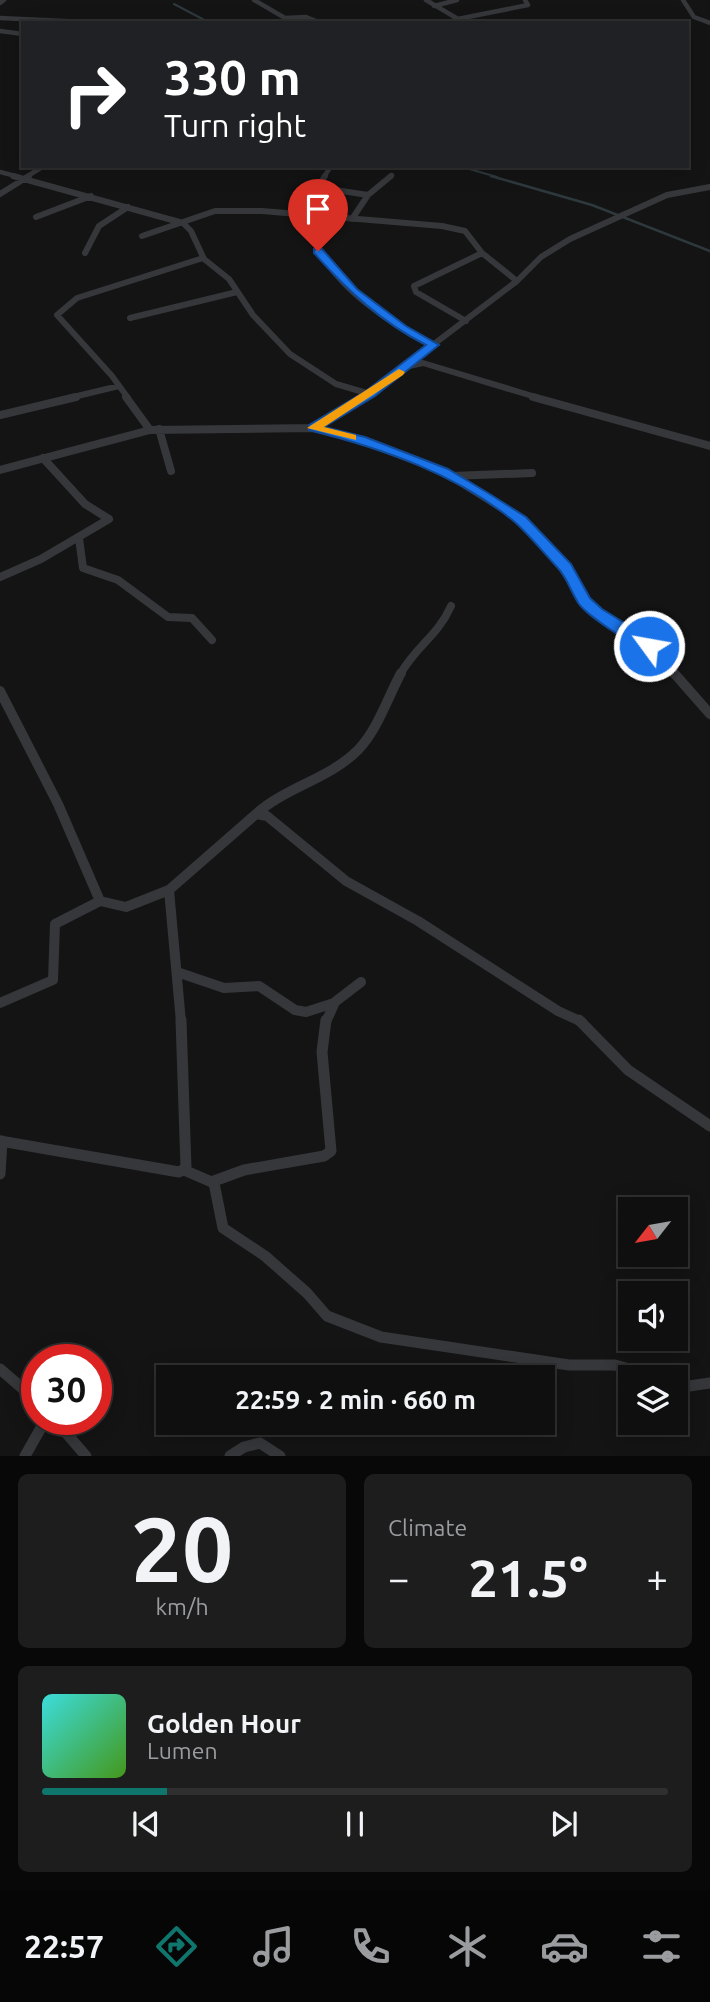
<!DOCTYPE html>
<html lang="en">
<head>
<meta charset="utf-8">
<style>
	body { margin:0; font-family:Ubuntu,sans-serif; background:#1d1d1e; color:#f1f3f6; height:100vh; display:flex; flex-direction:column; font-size:26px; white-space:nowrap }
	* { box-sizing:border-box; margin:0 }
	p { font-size:23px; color:#9b9c9f }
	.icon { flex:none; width:38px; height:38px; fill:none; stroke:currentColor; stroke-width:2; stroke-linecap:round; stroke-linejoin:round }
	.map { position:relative; height:1456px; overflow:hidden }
	.details { display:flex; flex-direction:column; gap:18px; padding:18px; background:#080809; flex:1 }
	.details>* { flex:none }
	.banner { position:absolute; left:21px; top:21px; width:668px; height:147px; border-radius:0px; box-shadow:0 4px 18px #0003,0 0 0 2px #2f2f30; background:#202124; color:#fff; overflow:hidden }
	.needle { width:46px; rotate:239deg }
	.fabs { position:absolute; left:618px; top:1197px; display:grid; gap:14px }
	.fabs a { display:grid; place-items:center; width:70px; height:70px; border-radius:0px; background:#0f0f10; box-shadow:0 4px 18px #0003,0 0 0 2px #2f2f30; font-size:35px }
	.speed { position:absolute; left:21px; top:1344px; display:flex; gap:14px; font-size:35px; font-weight:700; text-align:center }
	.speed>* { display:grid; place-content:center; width:91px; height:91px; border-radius:50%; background:#0f0f10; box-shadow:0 4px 18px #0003,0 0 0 2px #2f2f30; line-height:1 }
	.speed .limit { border:10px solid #d22; background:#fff; color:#111 }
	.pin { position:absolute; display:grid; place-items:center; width:60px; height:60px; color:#fff; margin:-72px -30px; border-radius:50% 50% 50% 0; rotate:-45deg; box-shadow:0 0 7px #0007 }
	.pin .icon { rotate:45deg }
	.me { position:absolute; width:77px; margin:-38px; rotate:302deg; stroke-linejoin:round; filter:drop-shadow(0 0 5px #0008) }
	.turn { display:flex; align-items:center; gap:24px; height:147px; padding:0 28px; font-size:32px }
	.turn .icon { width:91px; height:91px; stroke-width:2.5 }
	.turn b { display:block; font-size:49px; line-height:60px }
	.big { font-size:52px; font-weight:700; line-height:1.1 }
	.details .card { flex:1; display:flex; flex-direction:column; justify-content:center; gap:10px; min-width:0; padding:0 24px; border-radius:10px; background:#1d1d1e }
	.details .dial { align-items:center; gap:0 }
	.dial b { font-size:91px; line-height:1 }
	.song { display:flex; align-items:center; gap:21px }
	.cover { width:84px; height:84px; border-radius:10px; background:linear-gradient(135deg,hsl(180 70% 55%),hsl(100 70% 35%)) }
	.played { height:7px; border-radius:4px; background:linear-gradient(90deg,#0f766e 20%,#2f2f30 20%) }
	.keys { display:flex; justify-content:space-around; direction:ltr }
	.heat { display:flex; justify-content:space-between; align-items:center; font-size:38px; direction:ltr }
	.details .tiles { flex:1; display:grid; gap:18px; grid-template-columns:1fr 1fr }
	.card:last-child { grid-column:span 2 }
	.trip { position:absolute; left:156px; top:1365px; width:399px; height:70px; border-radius:0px; background:#0f0f10; box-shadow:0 4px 18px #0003,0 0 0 2px #2f2f30; font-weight:700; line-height:70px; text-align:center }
	.dock { display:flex; height:112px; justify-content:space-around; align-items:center; background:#060606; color:#9b9c9f }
	.dock .icon { width:49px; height:49px }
	.dock .selected { color:#0f766e }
	.dock b { font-size:32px; color:#f1f3f6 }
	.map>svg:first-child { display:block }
</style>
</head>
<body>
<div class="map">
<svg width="710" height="1456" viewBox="0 0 710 1456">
	<rect width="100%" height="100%" fill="#141415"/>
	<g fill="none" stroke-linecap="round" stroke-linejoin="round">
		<path stroke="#2e393d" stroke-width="2" d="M174,4l36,19
			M459,166l38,11"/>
		<path stroke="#2e393d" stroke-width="2.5" d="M491,176l101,29 118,46"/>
		<path stroke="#35373a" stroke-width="4.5" d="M254,0l31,18 21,-1 15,6
			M426,0l32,19 -11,4
			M683,0l11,17 16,6
			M0,3l4,-3
			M434,6l23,-6
			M0,18l107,5
			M458,19l70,-14 -3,-5
			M0,31l23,3
			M0,172l19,5
			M26,177l18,-11
			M324,177l7,-11
			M389,177l3,-2"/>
		<path stroke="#35373a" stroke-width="6" d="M13,176l170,47 8,8 13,28 25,20 24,36 37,39 46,30 34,10
			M325,176l-5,8 2,4 46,7
			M0,194l29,-18
			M306,215c13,63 74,103 128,130
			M36,217l55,-21
			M352,219l16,-24 23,-19
			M142,236l73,-25h47l180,15 23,5 17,22 35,28
			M85,253l14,-27 29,-19
			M130,318l107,-26
			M466,321l-50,-29 -2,-6 68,-33
			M409,366l14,-3 116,35
			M69,398l50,-12
			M128,398l-16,-22 -55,-61 20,-17 126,-40
			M363,398l154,-117 24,-24 29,-18 97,-44 43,-8"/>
		<path stroke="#35373a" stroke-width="8" d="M126,397l24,33
			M533,397l177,49
			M0,415l76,-18
			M313,428l48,12 82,31 78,49 46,48 18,34 64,44 26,29
			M159,429l12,42
			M0,470l150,-40 163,-2 53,-31
			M451,476l81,-3
			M79,538l4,30 35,12 50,37 24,1 20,22
			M0,577l41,-18 68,-40 -24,-15 -42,-46
			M400,675c14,-27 38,-39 51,-69"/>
		<path stroke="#35373a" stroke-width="10" d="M674,673l36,41
			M0,691l58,113 42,97 -45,23 -2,56 -53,23
			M256,814c30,-27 73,-35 102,-64 20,-21 29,-51 43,-77
			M169,890l87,-76 11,2 79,65 72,40 140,90 24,11
			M100,901l26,6 43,-17 12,132
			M177,972l47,16 35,-2 36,24 11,2 28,-9
			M326,1022l9,-20 26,-20"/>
		<path stroke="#35373a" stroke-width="11" d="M579,1020l49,50 82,56
			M0,1141l179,31 7,-4 -5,-148
			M184,1170l30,13 9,45 42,28 42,37 20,23 54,21 188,28h46l42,12
			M0,1174l2,-33
			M214,1181l30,-11 80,-14 7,-5 -9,-99 4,-32
			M0,1369l37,32
			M676,1382l13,4 21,-3
			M54,1419l32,37
			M25,1456l21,-37
			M230,1456l14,-9 16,-4 20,13"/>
	</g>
	<path fill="#1a73e8" stroke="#114b97" stroke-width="2" d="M314,249h8l35,40 49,37 33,19 -64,51 -51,31 41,10 83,32 40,24 38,24 45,47 19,34 12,11 53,33v8c-13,4 -67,-34 -76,-46 -8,-12 -12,-27 -22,-37 -13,-14 -26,-30 -40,-43 -57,-49 -136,-76 -208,-94v-5l57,-34 60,-46c-45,-23 -78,-54 -112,-92z"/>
	<path fill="#f59e0b" d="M399,369l6,3 -2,3 -79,52 32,8v5l-49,-12z"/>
</svg>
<div class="fabs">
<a><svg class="needle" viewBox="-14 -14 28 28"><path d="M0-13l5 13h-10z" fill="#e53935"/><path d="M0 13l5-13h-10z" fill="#9b9c9f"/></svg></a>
<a><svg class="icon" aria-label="sound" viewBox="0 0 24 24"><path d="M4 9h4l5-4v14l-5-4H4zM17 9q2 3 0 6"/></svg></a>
<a><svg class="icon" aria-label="layers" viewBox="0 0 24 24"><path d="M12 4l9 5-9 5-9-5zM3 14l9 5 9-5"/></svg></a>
</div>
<div class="speed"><div class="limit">30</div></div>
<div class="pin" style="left:318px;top:251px;background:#d93025"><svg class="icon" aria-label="arrive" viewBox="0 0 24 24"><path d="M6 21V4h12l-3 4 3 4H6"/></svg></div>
<svg class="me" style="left:649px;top:646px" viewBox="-20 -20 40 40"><circle r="17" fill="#1a73e8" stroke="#fff" stroke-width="3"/><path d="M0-11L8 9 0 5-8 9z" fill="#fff"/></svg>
<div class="trip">22:59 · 2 min · 660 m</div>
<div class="banner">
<div class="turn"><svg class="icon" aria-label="right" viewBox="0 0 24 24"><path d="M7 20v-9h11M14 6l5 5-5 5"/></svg><div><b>330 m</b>Turn right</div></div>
</div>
</div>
<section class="details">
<div class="tiles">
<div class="card dial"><b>20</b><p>km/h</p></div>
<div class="card"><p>Climate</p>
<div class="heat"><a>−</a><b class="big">21.5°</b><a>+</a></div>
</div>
<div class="card">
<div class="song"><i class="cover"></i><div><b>Golden Hour</b><p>Lumen</p></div></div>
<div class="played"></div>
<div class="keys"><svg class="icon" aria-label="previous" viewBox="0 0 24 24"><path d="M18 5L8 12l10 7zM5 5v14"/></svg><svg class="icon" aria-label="pause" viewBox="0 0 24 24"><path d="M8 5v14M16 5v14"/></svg><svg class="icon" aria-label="next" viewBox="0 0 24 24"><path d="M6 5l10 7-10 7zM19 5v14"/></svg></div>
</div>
</div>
</section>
<nav class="dock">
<b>22:57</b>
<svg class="icon selected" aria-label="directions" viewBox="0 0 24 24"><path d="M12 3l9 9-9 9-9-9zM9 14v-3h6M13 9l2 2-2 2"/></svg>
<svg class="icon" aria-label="music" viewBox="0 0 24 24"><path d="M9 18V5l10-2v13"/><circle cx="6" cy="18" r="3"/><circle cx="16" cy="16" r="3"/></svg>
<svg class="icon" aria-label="phone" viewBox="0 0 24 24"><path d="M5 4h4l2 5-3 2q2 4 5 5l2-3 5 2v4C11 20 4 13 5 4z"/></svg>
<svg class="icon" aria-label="climate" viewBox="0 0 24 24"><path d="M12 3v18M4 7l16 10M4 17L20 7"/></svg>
<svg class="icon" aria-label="car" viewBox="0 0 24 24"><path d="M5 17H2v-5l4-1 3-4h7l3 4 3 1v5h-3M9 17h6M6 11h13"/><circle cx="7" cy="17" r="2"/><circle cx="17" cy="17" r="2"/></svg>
<svg class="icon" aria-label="filters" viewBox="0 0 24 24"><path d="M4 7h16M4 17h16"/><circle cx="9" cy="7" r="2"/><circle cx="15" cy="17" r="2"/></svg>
</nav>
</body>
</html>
